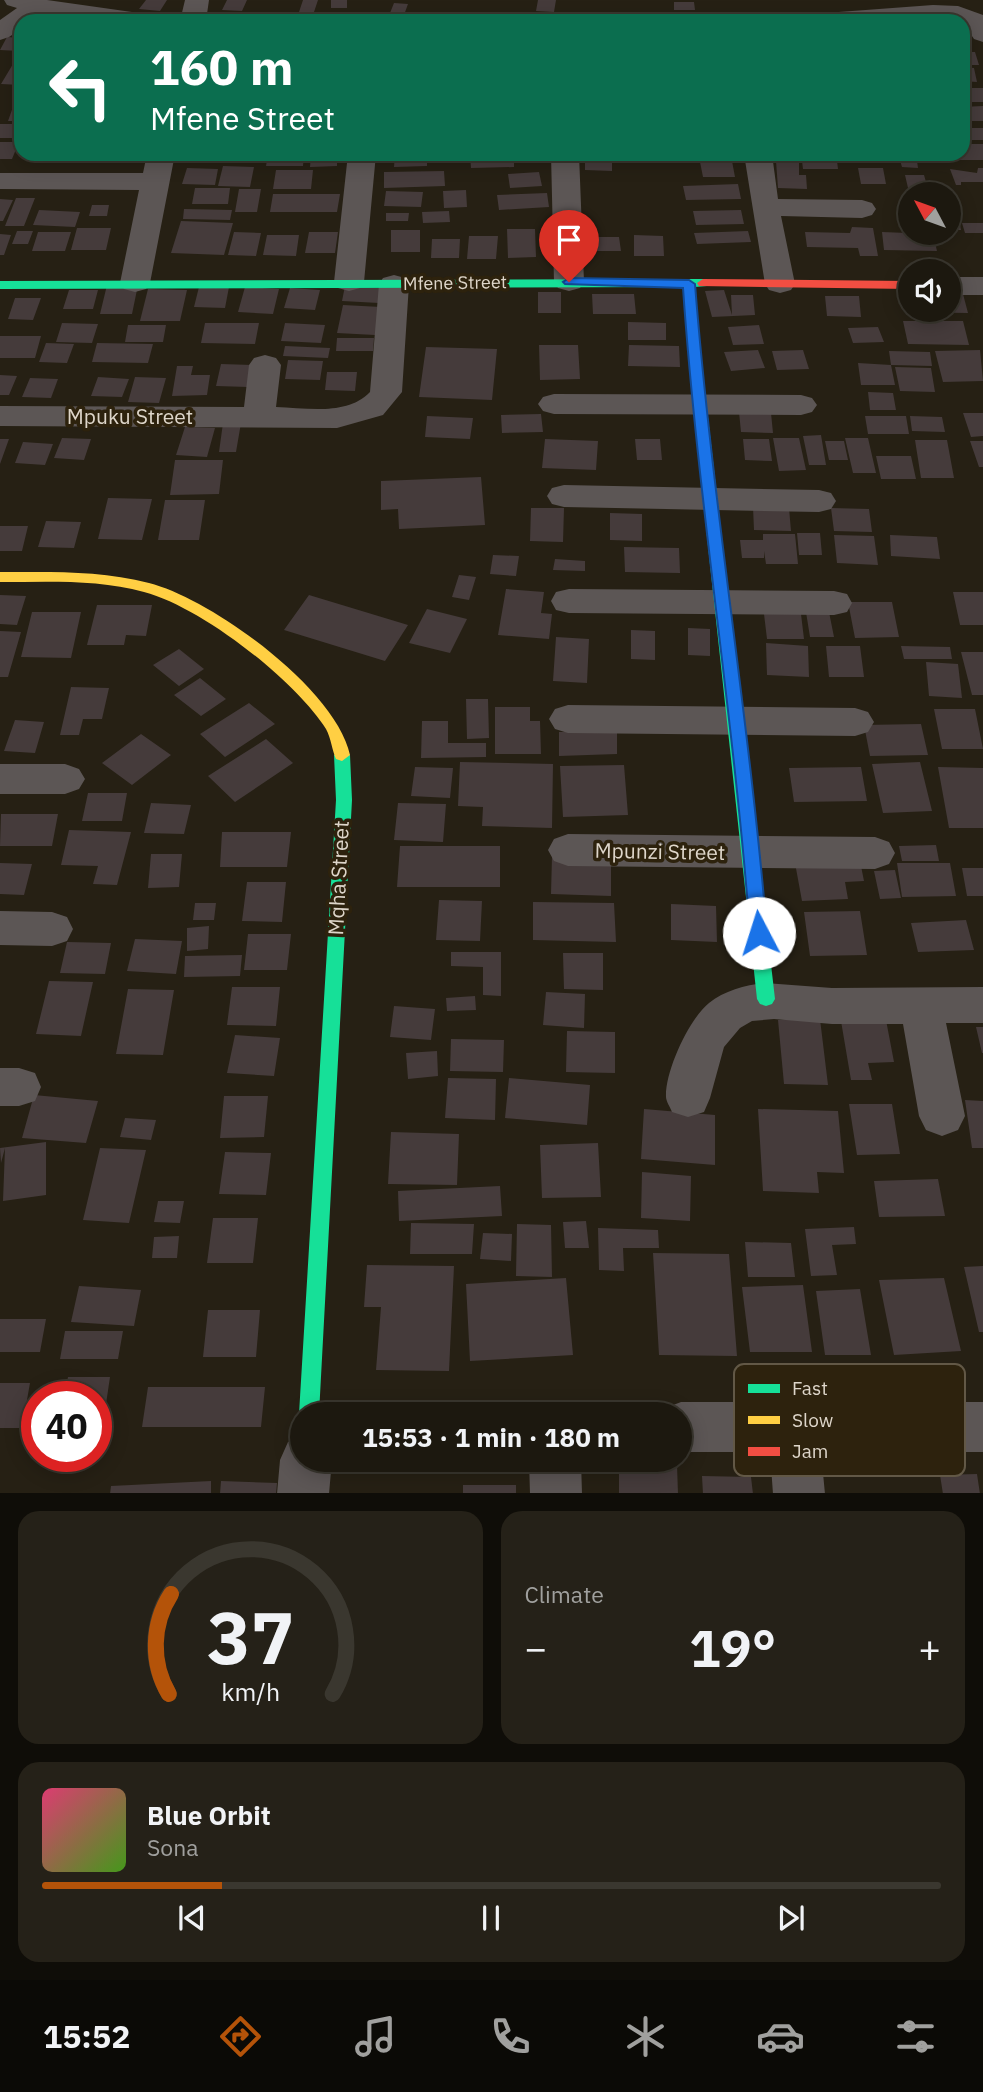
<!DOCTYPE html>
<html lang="en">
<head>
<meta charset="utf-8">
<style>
	body { margin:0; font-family:"IBM Plex Sans",sans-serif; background:#252118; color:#f1f3f6; height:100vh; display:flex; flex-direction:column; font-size:26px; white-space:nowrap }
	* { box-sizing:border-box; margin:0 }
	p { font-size:23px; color:#a0a09e }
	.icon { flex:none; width:38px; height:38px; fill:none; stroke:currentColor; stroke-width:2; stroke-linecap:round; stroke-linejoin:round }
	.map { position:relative; height:1493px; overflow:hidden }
	.sheet { display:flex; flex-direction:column; gap:18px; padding:18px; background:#0f0d08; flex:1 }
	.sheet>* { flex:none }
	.guide { position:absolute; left:14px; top:14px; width:956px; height:147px; border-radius:21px; box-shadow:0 4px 18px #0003,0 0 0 2px #3a372f; background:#0b6e4f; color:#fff; overflow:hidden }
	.needle { width:46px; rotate:311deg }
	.controls { position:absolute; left:898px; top:182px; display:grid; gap:14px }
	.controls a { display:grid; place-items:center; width:63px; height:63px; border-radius:50%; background:#1c180f; box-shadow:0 4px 18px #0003,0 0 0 2px #3a372f; font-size:35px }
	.speed { position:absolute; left:21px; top:1381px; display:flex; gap:14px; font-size:35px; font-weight:700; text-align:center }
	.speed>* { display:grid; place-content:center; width:91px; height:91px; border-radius:50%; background:#1c180f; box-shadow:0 4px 18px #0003,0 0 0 2px #3a372f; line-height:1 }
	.speed .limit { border:10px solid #d22; background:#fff; color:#111 }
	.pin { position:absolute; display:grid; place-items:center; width:60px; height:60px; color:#fff; margin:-72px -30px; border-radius:50% 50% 50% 0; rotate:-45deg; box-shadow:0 0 7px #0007 }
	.pin .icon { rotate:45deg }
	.me { position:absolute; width:77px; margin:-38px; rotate:355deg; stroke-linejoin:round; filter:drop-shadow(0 0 5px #0008) }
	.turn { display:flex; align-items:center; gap:24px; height:147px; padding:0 21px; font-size:32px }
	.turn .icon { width:91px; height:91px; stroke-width:2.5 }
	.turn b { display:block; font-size:49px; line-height:60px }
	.big { font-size:52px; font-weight:700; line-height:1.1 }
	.sheet .widget { flex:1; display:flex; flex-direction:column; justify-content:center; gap:10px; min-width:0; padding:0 24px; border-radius:21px; background:#252118 }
	.sheet .dial { align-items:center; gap:0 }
	.dial svg { height:182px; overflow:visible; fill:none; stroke:#3a372f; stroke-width:7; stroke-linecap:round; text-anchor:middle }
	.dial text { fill:#f1f3f6; stroke:none }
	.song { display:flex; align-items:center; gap:21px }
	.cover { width:84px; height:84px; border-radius:10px; background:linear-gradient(135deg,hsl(340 70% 55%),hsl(100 70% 35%)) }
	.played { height:7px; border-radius:4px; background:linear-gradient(90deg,#b45309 20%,#3a372f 20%) }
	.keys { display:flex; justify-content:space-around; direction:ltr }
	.heat { display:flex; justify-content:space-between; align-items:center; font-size:38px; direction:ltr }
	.sheet .tiles { flex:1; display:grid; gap:18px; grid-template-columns:1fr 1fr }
	.widget:last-child { grid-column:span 2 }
	.trip { position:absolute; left:290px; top:1402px; width:402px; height:70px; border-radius:35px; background:#1c180f; box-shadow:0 4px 18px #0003,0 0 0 2px #3a372f; font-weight:700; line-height:70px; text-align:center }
	.tab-bar { display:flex; height:112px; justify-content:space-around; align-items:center; background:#0b0a06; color:#a0a09e }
	.tab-bar .icon { width:49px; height:49px }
	.tab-bar .current { color:#b45309 }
	.tab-bar b { font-size:32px; color:#f1f3f6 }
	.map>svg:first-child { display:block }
</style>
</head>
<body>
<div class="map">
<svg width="983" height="1494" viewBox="0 0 983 1494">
	<rect width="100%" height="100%" fill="#262014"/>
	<path fill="#453b3b" d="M146,0h21l-7,11 -21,-2z
		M227,0h20l-5,11 -20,-1z
		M303,0h15l-4,12h-15z
		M331,0h16v8h-16z
		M538,0h18l-2,12 -18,-1z
		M674,2h20l1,8h-21z
		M394,3l14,1 -4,11 -14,-2z
		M585,17h40l1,4h-41z
		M7,37l14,1 -2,13 -19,-1z
		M962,52h13l4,13h-17z
		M13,64l8,1v20l-20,-1z
		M962,67l12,1 3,14 -15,-1z
		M962,88h21v14h-21z
		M983,106v15h-19l-2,-14z
		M13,107h8v14h-13z
		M0,124h21l-2,14h-19z
		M962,128h21v12h-17z
		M0,142h19l-7,17h-12z
		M962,144h21v16h-25l-1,-6h5z
		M93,154h34l-1,6h-34z
		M232,154h21l-1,9 -22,-1z
		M268,154h36l-1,12h-37z
		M311,154h26v12l-27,1z
		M395,154h32v12l-33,1z
		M470,154h44v13l-43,1z
		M788,154h39l1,3 -39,1z
		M850,154h44l1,6 -45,-1z
		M898,154h18l2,14 -16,-1z
		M918,154h22v7l-22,-1z
		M585,158h27v13l-27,-1z
		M732,161l3,16h-32l-3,-15z
		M776,161l23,1v13h7l1,14 -29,-1z
		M802,161h35l1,8h-35z
		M223,166l31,1 -4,20 -32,-1z
		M187,168l31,1 -3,16 -33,-1z
		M858,168h25l3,16h-25z
		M978,168h5v14h-22v3h-5l-6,-16 27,4z
		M276,170h37l-2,19h-38z
		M444,171l1,15 -61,2v-16z
		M539,172l3,14 -32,2 -2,-14z
		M905,175h19l4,14 -20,-1z
		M738,184l3,15 -55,1 -3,-14z
		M195,188h35l-2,16h-36z
		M239,189h22l-4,23h-22z
		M466,190l1,17 -23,1 -1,-17z
		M386,191l37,1 -2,15 -37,-1z
		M547,193l2,14 -50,3 -2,-15z
		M273,194h67l-3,18h-67z
		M16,198h19l-11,28h-19z
		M0,199l13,1 -10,21h-3z
		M92,205h17l-2,11h-18z
		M184,209l48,1 -2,10 -47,-1z
		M39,210l41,2 -5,15 -42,-2z
		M741,210l3,14 -48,1 -3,-14z
		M449,211l1,11 -27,1 -1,-11z
		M386,213h23l-1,8h-22z
		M948,220h11l2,10h-13z
		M181,221l52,2 -9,32 -53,-2z
		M962,223h21v10h-18z
		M852,227l21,1 5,28h-18l-2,-8 -51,-1 -2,-15 45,1z
		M77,228h34l-5,22h-35z
		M507,229h28l1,28 -28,1z
		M391,230h29v22h-29z
		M17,231h16l-5,13h-16z
		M748,231l3,11 -54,2 -3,-11z
		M38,232h33l-6,19h-33z
		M234,232l27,1 -5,23 -28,-1z
		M309,232h29l-3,21h-30z
		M882,232l51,2 4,17 -53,-1z
		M0,234l11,1 -7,20h-4z
		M267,235h32l-3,21 -33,-1z
		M634,235l29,1 1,20h-30z
		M469,236h29l-2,23h-29z
		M586,237h33l2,14h-34z
		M432,239h28l-1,19h-28z
		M107,285h31l-6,29h-32z
		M345,286l36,2 -2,15 -37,-2z
		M199,287h30l-4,21 -31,-1z
		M245,287l34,2 -6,25 -35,-2z
		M290,288l30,2 -5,20 -31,-2z
		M148,289l39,1 -7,31h-40z
		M69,290h29l-5,19h-30z
		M724,290l8,25 -1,-20h22l2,20 -43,2 -7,-26z
		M538,292h23v21h-23z
		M904,293h6v17h38v-16h15l5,19 -60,-1z
		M592,294h42l2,20h-43z
		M825,296h34l2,21 -34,-1z
		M15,298h26l-8,22 -25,-1z
		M343,305l38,2 -6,28 -38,-2z
		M903,321h60l6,24 -61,-1z
		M628,322l38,1v17h-38z
		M62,323l36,1 -6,19 -36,-1z
		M205,323h54l-4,21 -54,-1z
		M285,323l40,2 -4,18 -40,-2z
		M128,325h38l-3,17h-38z
		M759,325l5,19 -31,1 -5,-18z
		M878,327l6,15 -31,1 -5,-15z
		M0,336h41l-6,22h-35z
		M337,338h37l-1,13h-37z
		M46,343l28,1 -7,19 -28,-1z
		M97,343l56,1 -5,19 -56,-1z
		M539,345h39l2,34 -40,1z
		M629,345l50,1 1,21 -52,-1z
		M285,346l45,2 -2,10 -45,-2z
		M426,347l71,2 -5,51 -73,-3z
		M758,350l7,18 -34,3 -7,-19z
		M803,350l6,19 -32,1 -5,-19z
		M980,350l3,31 -40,1 -8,-31z
		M889,351l41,1 2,14 -41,-1 4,20h-34l-3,-22 33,2z
		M288,360l35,1 -3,19 -35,-1z
		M221,364l31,1 -4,22 -32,-1z
		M177,366h16l-2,9h19l-3,20 -35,1z
		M895,367l36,1 4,24 -35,-1z
		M327,372h30l-2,19 -30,-1z
		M0,375l17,1 -8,19h-9z
		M98,377l31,2 -7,18 -31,-1z
		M135,377l31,1 -7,25 -31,-1z
		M30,378l28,1 -7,19 -29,-1z
		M868,392l25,1 3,17h-26z
		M739,412l32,1 2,20 -32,-1z
		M963,413h20v23l-12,1z
		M541,414l2,18 -41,1 -1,-18z
		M427,416l46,2 -3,21 -45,-2z
		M865,416h41l3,18h-41z
		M910,416l32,1 3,15 -33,-1z
		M223,423h18l-5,29h-17z
		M185,427l30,1 -8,29 -31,-2z
		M821,435l5,30h-17l-6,-29z
		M62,438l29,1 -7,21 -30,-2z
		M773,438h26l7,32 -27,1z
		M845,438h23l8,35h-23z
		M0,439h9l-9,25z
		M545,439l53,2 -2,29 -54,-2z
		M635,439h25l2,21h-25z
		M743,439h26l3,22 -27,-1z
		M915,440h32l7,38h-33z
		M825,441h19l4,19h-19z
		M970,441h13v26h-4z
		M23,442l30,2 -8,21 -30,-2z
		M876,456h35l5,23h-35z
		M175,460h48l-4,34 -49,1z
		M481,477l4,48 -86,4 -1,-20 -17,1v-29z
		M108,498l44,1 -10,41 -44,-1z
		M165,500h40l-6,40h-41z
		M753,507l36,1 2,23 -37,-1z
		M531,508h33l-1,34 -33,-1z
		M831,508l38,1 3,23 -38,-1z
		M610,513l32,1v27l-32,-1z
		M46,521l35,1 -7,26 -36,-1z
		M0,526h28l-6,25h-22z
		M797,533h23l2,22h-23z
		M763,534h32l3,30h-32l-2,-13v7h-22l-2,-18h23z
		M834,535l40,1 4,29 -41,-2z
		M890,535l47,2 3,22 -49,-3z
		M624,547l55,1 1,25 -55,-1z
		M493,555l26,1 -3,20 -26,-2z
		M555,559l30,2v10l-32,-1z
		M459,575l17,2 -7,23 -17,-3z
		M506,589l38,3 -3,21 11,1 -3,25 -51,-4z
		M953,592h30v33h-23z
		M0,595l26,1 -9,29 -17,-1z
		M309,595l99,30 -23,36 -101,-31z
		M848,602h44l7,35 -44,1z
		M97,605h55l-6,31 -20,-1 -2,10h-37z
		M427,609l40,10 -17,34 -41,-10z
		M32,612h49l-10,46 -50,-1z
		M806,612h23l5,25h-24z
		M764,614h37l3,25h-37z
		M688,628l22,1v27l-22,-1z
		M631,630l24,1v29l-24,-1z
		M0,631l21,1 -13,45h-8z
		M556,637l33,2 -2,44 -34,-2z
		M766,643l42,3 1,31 -42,-2z
		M826,646h34l4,31h-35z
		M901,646l49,1 2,12h-48z
		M179,649l25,20 -25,17 -26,-21z
		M961,652h22v43h-11z
		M926,662l32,2 4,34 -33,-2z
		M200,678l26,21 -25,17 -27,-21z
		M71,687l38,1 -7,31h-19l-4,16h-19z
		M466,699h22l1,39 -22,1z
		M249,703l26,21 -50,33 -25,-23z
		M495,707h35v14h10l1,33h-46z
		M934,709h41l8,40h-41z
		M15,720l29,2 -9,31 -31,-2z
		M422,721h26v22h38v14l-65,1z
		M921,724l7,31 -58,1 -6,-31z
		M617,731v23l-58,2v-24z
		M141,734l30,21 -39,30 -30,-22z
		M266,739l27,24 -58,39 -27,-26z
		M460,762l93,2 -1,64 -70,-2 1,-19 -25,-1z
		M920,762l12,49 -49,2 -11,-49z
		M624,765l4,50 -65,2 -3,-51z
		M415,767l38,1 -3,30 -39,-2z
		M861,767l6,34 -73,1 -5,-34z
		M938,767l45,1v60h-34z
		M88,793h39l-5,28h-40z
		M151,803l40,2 -7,29 -40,-1z
		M398,803l48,1 -3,38 -49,-2z
		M1,814h57l-6,32h-52z
		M69,830l62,2 -14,53 -24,-1 5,-18 -37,-1z
		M222,832h69l-4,35h-67z
		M936,845l3,16h-37l-3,-15z
		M400,846h100v41h-103z
		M151,854h31l-3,33 -31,1z
		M552,856l59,2v38l-60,-2z
		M860,861l4,20 -19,1 3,17 -46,2 -7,-38z
		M0,863l32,1 -8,31 -24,-1z
		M897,863h53l6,33 -54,1z
		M962,868h21v28h-16z
		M895,870l6,28 -21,1 -6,-28z
		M247,882h39l-4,40 -40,-1z
		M439,900l43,1 -2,40 -44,-1z
		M533,902l81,1 2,39 -83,-2z
		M195,903h21l-2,17h-21z
		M671,904l45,2 1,36 -46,-2z
		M860,911l7,44 -57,1 -6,-44z
		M966,920l8,30 -56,2 -7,-29z
		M209,926l-1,23 -21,2v-23z
		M248,934h43l-4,36h-43z
		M135,939l47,2 -6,33 -49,-3z
		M67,942l44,1 -6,31 -45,-1z
		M451,952h50v44l-18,-1v-28l-32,-1z
		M563,953h40v37l-39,-1z
		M242,955l-2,21 -56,1 1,-21z
		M49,981l44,1 -12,54 -45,-2z
		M232,987h48l-4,39 -49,-1z
		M128,989l46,1 -11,65 -47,-1z
		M546,992l39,2 -1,34 -41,-3z
		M475,996l1,14 -29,1 -1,-13z
		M394,1006l41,3 -4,31 -41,-3z
		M820,1019l8,66 -44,-1 -6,-64z
		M886,1020l8,42 -26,1 4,17h-21l-10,-59z
		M976,1027h7v26h-1z
		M567,1031l48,1v41l-49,-1z
		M235,1035l45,3 -6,38 -47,-3z
		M451,1039l53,1 -1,32 -53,-1z
		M437,1051l1,25 -30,3 -2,-26z
		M448,1078l48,1 -1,41 -50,-2z
		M509,1078l81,7 -3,40 -82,-7z
		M34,1095l64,6 -12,42 -64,-5z
		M224,1096h44l-4,41 -44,1z
		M965,1100l18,1v47h-11z
		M849,1104h43l8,50 -43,1z
		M644,1109l71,6v50l-74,-6z
		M758,1109l80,2 6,62 -27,-1 2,21 -56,-2z
		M125,1118l31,2 -5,20 -31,-3z
		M391,1132l68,2 -2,51 -69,-1z
		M46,1142v53l-43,6 2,-53 -4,15 -1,-15z
		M598,1143l3,54 -59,1 -2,-53z
		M100,1148l46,2 -17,73 -46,-3z
		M225,1152l46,1 -5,42 -47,-1z
		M642,1172l49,4 -1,45 -49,-3z
		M938,1179l7,37 -66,1 -5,-36z
		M500,1186l2,30 -103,5 -1,-30z
		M158,1201h26l-4,22 -26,-1z
		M213,1218h45l-5,45h-46z
		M586,1221l3,27h-24l-2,-26z
		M411,1223l63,1 -2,30h-62z
		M517,1224l34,1 1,52 -36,-1z
		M854,1227l2,17 -24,1 5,30 -26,1 -6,-47z
		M598,1228l60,2 1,18h-36l1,23 -25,-1z
		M483,1233l29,1 -1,27 -31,-2z
		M179,1236l-2,22h-25l2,-21z
		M745,1242l46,1 4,34h-47z
		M653,1253l76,1 8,102 -78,-1z
		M367,1265l87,1 -5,105 -73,-1 5,-63h-17z
		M983,1266v66h-4l-15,-65z
		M566,1278l7,77 -103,6 -4,-77z
		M944,1278l17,73 -67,4 -15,-75z
		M803,1285l9,67h-62l-8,-65z
		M79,1286l62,4 -7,36 -63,-4z
		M860,1289l11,66h-46l-9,-64z
		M208,1310h52l-4,47h-53z
		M0,1319h46l-6,33h-40z
		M65,1331h58l-5,28h-58z
		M68,1377h42l-11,74h-3v-55h-32z
		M0,1383h30l-8,45h-22z
		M148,1387h117l-4,40h-119z
		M619,1464l58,1 1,29h-59z
		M977,1474l3,20h-37l-3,-19z
		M702,1476l49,1 2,17h-50z
		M211,1481v13h-101l1,-8z
		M221,1481l56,2 -1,11h-56z
		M463,1485h53v9h-53z"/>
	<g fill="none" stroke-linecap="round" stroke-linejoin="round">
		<path fill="#5c5655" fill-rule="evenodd" d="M4,0h43l92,13 9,3 4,5h-64l-46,-7 -10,7h-11v8l-12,8 -9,3v-20l17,-12 -10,-3z
			M185,0h24l-3,21h-26z
			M933,5l25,1 25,9v27l-9,-3 -12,-18h-150l4,-5 9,-3z
			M147,154h28l-25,129 -4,6 -11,3 -11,-3 -4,-6 19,-93 -139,-1v-16h143z
			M348,154h28l-12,128 -4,6 -11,3 -11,-3 -4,-6z
			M551,154h28l5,128 -4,6 -11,3 -11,-3 -4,-6z
			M744,154h28l6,45 84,1 10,3 4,6 -4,6 -10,3 -81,-2 14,68 -4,6 -11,3 -11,-3 -4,-6z
			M394,275l11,3 4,6 -7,108 -19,23 -46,13 -337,-2v-20l244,1 5,-42 5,-7 11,-3 11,3 5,7 -5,42c31,1 71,9 94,-15l9,-108 4,-6z
			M948,277h35v18h-35z
			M554,394l247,1 11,3 5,7 -5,7 -11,3 -247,-1 -11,-3 -5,-7 5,-7z
			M564,485l255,5 12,3 5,8 -5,8 -12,3 -255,-5 -12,-3 -5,-8 5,-8z
			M569,589l265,2 13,3 5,9 -5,9 -13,3 -265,-2 -13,-3 -5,-9 5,-9z
			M568,705l287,3 13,4 6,10 -6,10 -13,4 -287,-3 -13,-4 -6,-10 6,-10z
			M0,764h65l14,5 6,10 -6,10 -14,5h-65z
			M568,834l307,3 14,5 6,11 -6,11 -14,5 -307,-3 -14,-5 -6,-11 6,-11z
			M0,911l52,1 15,5 6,12 -6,12 -15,5 -52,-1z
			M765,983l67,5 151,-1v36h-37l19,93 -7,14 -16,6 -16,-6 -7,-14 -16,-92h-71l-58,-5 -22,2 -12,7 -16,19 -14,51 -6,14 -16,5 -16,-5c-2,-5 -6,-11 -6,-15 -1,-26 23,-78 43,-94 15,-12 37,-18 56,-20z
			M0,1068h19l16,5 6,14 -6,14 -16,5h-19z
			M681,1402h302v50h-162l4,42h-52l-3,-42h-89v-38h-20l2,-5z
			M303,1436v24h29l-3,34h-52l3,-34 8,-18z
			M529,1460h52l1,34h-52z"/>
		<path fill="#16e098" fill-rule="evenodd" d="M703,279l6,4 -2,3 -12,1 8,87 72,625 -3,5 -6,2 -6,-2 -3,-5 -58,-536 -16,-176 -683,2v-8z
			M342,749l8,6 2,45 -33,614h-16v8l-4,-8 37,-614 -2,-45z"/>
		<path fill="#ffcf43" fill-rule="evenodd" d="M0,572c50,0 100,-2 149,11 63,16 187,106 201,172l-8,6 -6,-2c-4,-9 -5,-21 -10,-30 -32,-50 -125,-122 -182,-137 -46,-13 -96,-10 -144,-10z"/>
		<path fill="#f24e42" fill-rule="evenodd" d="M703,279l207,2v8l-211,-3 -2,-3z"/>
	</g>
	<path fill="#1a73e8" stroke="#114b97" stroke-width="2" d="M569,278l120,2 6,4c17,217 54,432 72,649l-2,5h-12l-3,-5c-16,-216 -52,-429 -67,-645l-118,-4 -2,-2z"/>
	<g text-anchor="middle" stroke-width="7" stroke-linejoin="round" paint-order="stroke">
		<g font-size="18" fill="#ded6ca" stroke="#2d220d">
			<text transform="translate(455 283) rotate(-1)" y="6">Mfene Street</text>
		</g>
		<g font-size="21" fill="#ded6ca" stroke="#2d220d">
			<text x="130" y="424">Mpuku Street</text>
			<text transform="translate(660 852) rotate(1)" y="7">Mpunzi Street</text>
			<text transform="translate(339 878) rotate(-87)" y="7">Mqha Street</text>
		</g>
	</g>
	<rect x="734" y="1364" width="231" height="112" rx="10" fill="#2d220d" stroke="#625846" stroke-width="2"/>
	<rect x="748" y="1384" width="32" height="9" fill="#16e098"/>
	<rect x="748" y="1416" width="32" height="8" fill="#ffcf43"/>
	<rect x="748" y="1447" width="32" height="9" fill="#f24e42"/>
	<g font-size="19" fill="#ded6ca">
		<text x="792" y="1395">Fast</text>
		<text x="792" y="1427">Slow</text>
		<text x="792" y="1458">Jam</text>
	</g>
</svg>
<div class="controls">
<a><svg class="needle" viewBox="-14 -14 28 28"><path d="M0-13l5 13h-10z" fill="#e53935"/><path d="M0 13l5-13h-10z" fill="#a0a09e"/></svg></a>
<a><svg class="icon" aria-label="sound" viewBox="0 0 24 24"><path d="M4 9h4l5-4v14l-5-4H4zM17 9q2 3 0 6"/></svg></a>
</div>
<div class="speed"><div class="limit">40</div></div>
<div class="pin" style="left:569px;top:282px;background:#d93025"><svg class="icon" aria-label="arrive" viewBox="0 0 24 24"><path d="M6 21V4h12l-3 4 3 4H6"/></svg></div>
<svg class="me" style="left:759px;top:933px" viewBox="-20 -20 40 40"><circle r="19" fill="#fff"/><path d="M0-13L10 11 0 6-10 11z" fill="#1a73e8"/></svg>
<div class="trip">15:53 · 1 min · 180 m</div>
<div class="guide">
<div class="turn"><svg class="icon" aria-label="left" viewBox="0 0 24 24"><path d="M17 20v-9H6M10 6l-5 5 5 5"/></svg><div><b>160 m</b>Mfene Street</div></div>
</div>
</div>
<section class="sheet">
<div class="tiles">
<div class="widget dial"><svg viewBox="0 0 100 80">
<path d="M14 69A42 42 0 1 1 86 69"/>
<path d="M14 69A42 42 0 0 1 15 25" stroke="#b45309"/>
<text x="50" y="56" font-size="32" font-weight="700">37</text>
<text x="50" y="72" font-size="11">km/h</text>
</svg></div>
<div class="widget"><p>Climate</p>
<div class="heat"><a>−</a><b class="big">19°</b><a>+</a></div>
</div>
<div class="widget">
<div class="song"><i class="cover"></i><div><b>Blue Orbit</b><p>Sona</p></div></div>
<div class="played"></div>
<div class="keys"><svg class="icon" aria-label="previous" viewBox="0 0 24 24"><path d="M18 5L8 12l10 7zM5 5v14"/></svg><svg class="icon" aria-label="pause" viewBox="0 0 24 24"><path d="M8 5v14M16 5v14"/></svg><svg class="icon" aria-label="next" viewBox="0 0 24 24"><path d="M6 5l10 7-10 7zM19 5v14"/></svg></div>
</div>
</div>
</section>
<nav class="tab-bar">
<b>15:52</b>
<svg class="icon current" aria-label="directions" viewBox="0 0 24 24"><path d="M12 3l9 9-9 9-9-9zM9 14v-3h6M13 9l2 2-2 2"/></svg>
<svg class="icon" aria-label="music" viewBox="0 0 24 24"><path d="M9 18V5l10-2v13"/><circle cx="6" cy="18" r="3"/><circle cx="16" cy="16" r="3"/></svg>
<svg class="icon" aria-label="phone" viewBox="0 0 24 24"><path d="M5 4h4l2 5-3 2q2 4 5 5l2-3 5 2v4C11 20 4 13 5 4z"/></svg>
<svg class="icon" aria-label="climate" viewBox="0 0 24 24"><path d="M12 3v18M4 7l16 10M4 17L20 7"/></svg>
<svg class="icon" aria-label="car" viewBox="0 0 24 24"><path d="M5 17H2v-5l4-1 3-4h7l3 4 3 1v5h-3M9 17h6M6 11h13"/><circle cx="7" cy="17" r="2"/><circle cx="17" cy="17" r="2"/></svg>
<svg class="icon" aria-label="filters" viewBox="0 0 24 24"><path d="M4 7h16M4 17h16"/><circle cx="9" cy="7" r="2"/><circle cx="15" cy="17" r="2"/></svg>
</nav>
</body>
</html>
